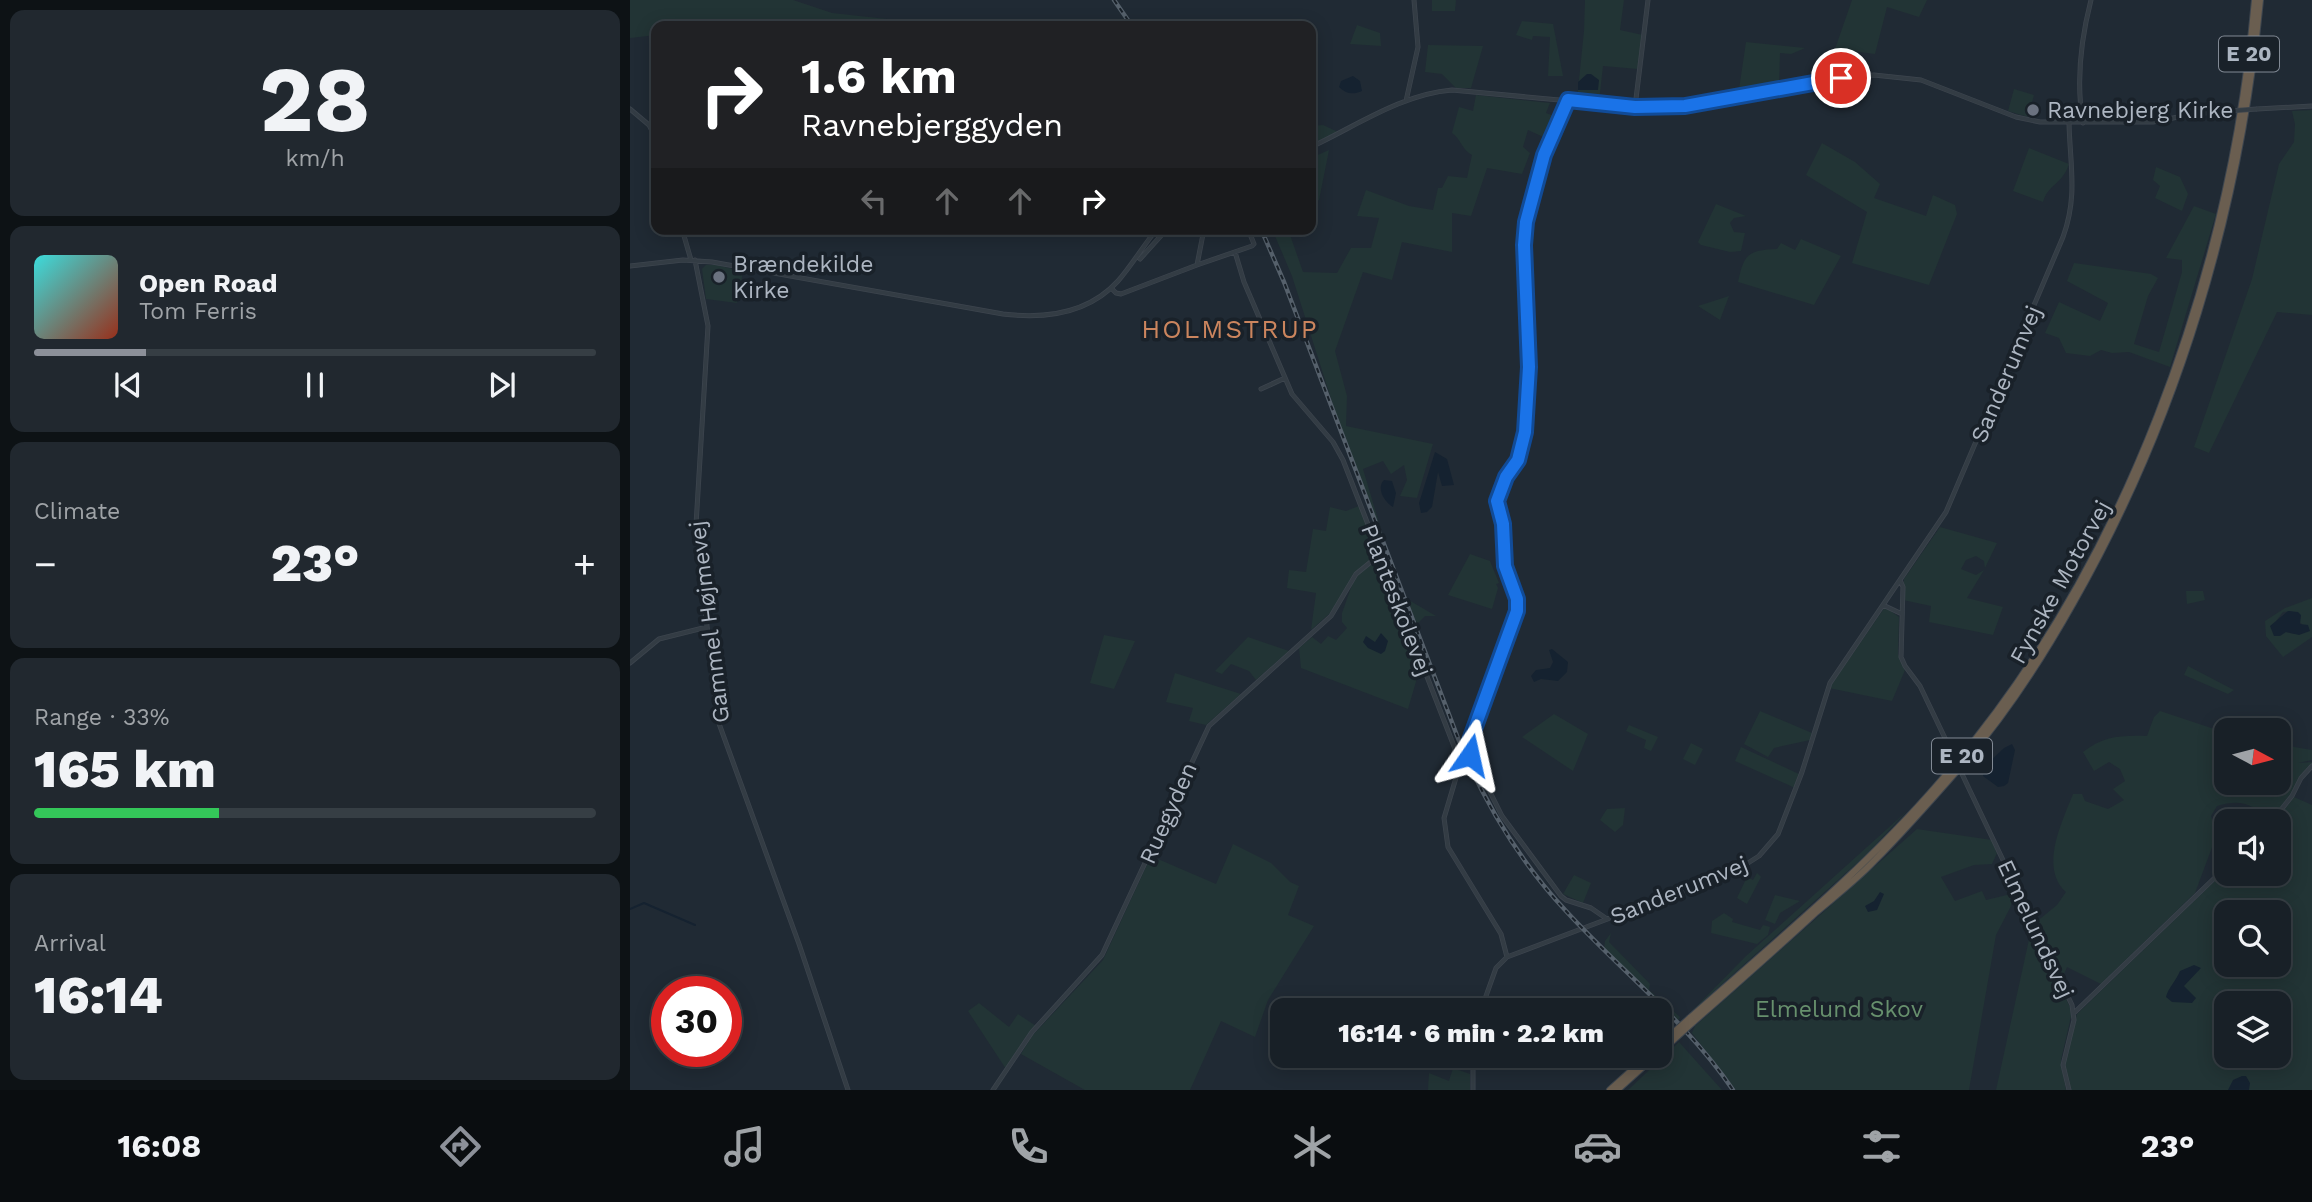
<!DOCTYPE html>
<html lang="en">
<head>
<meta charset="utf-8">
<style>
	body { margin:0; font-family:"Work Sans",sans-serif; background:#21282f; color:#f1f3f6; height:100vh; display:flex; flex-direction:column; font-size:26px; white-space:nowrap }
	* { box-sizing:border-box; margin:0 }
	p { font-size:23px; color:#9fa3a7 }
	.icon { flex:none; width:38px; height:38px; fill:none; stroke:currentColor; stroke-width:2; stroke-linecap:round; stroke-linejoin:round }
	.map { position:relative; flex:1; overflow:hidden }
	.side { display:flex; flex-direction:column; gap:10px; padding:10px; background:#0d1215; width:630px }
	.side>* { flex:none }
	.banner { position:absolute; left:21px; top:21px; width:665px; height:214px; border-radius:14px; box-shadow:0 4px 18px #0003,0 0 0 2px #363e44; background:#202124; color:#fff; overflow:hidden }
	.needle { width:46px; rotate:97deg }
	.fabs { position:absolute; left:1584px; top:718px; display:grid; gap:14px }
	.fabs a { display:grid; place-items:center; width:77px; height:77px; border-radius:14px; background:#182027; box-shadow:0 4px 18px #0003,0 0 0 2px #363e44; font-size:35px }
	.speed { position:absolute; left:21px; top:976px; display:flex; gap:14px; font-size:35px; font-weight:700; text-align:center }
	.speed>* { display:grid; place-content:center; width:91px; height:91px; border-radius:50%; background:#182027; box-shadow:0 4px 18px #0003,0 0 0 2px #363e44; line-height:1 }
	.speed .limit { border:10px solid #d22; background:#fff; color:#111 }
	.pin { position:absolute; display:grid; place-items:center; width:60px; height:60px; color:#fff; margin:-30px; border:4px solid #fff; border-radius:50%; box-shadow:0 2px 7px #0007 }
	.me { position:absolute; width:77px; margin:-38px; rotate:11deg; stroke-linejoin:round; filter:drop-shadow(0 0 5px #0008) }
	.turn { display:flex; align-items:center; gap:24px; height:147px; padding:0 35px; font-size:32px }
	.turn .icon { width:91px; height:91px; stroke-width:2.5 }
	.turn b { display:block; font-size:49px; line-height:60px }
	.lanes { display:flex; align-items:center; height:66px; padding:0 35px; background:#0003; justify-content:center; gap:35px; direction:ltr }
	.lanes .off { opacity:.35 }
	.big { font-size:52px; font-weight:800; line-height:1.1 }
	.side .card { flex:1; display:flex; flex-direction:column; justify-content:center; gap:10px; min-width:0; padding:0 24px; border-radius:14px; background:#21282f }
	.side .dial { align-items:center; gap:0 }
	.dial b { font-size:91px; line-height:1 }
	.song { display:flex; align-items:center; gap:21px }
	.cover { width:84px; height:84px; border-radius:10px; background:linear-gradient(135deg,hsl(180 70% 55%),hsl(10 70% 35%)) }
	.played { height:7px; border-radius:4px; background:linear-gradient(90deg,#8c9099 20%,#363e44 20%) }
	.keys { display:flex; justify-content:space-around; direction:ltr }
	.heat { display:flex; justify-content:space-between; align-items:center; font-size:38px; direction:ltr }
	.charge { height:10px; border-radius:5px; background:linear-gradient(90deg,#34c759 33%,#363e44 0) }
	.trip { position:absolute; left:640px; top:998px; width:402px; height:70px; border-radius:14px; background:#182027; box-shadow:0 4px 18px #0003,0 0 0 2px #363e44; font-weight:800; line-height:70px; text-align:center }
	.tabs { display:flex; height:112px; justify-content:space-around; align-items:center; background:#0a0d10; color:#9fa3a7 }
	.tabs .icon { width:49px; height:49px }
	.tabs .on { color:#8c9099 }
	.tabs b { font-size:32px; color:#f1f3f6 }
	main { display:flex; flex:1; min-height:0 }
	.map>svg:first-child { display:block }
</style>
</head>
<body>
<main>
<section class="side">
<div class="card dial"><b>28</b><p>km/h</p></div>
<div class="card">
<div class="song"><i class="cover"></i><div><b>Open Road</b><p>Tom Ferris</p></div></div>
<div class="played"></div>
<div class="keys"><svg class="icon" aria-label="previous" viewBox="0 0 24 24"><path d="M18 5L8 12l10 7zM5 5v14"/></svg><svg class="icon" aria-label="pause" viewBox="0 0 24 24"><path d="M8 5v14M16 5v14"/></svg><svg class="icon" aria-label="next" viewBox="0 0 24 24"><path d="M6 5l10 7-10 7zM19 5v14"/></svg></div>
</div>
<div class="card"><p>Climate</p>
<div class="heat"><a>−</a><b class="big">23°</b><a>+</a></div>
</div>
<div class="card"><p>Range · 33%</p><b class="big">165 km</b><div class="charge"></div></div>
<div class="card"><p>Arrival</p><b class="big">16:14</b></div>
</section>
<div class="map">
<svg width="1682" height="1090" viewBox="0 0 1682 1090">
	<rect width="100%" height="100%" fill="#202a34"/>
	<path fill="#223435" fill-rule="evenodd" d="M0,0h163l39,13 100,11v2h-276v9l-26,3z
		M802,0h24l-1,11h-23z
		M955,0h39l-4,30 23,5 -5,34 -35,-3 -4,36 -22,-3 7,-68z
		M1222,0h75l-8,17 -32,-10 -12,47 -40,-5z
		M892,21l31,3 10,52h-15l2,-39 -17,-1 -1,4 -16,-5z
		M727,25l23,8 1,13 -31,-2z
		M1116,42l59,6 -14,6 -11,-1 -1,35 -41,8z
		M798,45l55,1 -12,42h-15l-14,-14 -17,-2z
		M1384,89l20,6 -6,22 -20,-6z
		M846,95l74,8 -4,10 14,5 -10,22 -22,-10 -5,17 7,6 -8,21 -35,-6 -16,48 -19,-3v39l-50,-10 -10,38 -29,-8 -28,79 12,45 -1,30 87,18 -16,54 -17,-2 7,-16 -3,-15 -13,9 -8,-13 -20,8 19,64 -41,-103 -49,-154 -20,-47h16l15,43 34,1 14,-25h20l8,-30 -22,-2 9,-26 43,16 24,4 5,-22h4l6,-12 19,2 5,-23c-10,-5 -11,-16 -20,-22l7,-26 14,4z
		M1682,110v205l-35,-3 -68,141 -15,-6 58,-168 27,-115 15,-22 1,-18 -3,-13z
		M693,125l15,7 -27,13v-19z
		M1192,143l33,19 25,22 -6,14 52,18 7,-21 22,10 2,9 -28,71 -77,-22 15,-51 -61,-37z
		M1399,148l40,16c-7,21 -21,20 -26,38l-30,-11z
		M699,150l-10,50 -8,4v-46z
		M1526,167l24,10 8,17 -6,17 -27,-13 5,-12 -7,-6z
		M1086,204l30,12 -12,2 -4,5 4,9 11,1 -4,18 -11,1 -29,-7 -3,-3z
		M1564,206l22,8 -46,153 -41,-15 -17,1 -11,-3 -11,6 -24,-3 -7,-15 -14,-5 14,-31 41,19 8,-18 -41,-22 7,-18 77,11 7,4 -10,18 -14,48 25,8 23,-80v-12l-16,-2z
		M1171,239l40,17 -27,49 -76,-23c6,-27 9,-32 39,-33l4,-6 14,7z
		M76,265h12l25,7 -6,31 -31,-4 -4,-30z
		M1099,296l-9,24 -22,-14z
		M729,506l17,43 -1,7 -20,18 -18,33 -26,23 5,-37 -29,-5 2,-18 17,2 7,-43 13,2 4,-24 16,4z
		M1310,527l57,16 -12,25 -1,-7 -8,-5 -10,4 -5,9 15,6 8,-5 -17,28 36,9 -10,28 -64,-13 2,-16 -28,-6 1,-21z
		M840,554l20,7 9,22 -3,1 2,4 -6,21 -44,-14z
		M744,563l8,3 38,102 -12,41 -107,-41 -2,-20 13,-11 9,7 7,-8 8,4 11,-12 -5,-6v-9l11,-31 5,-8z
		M1556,591h17l2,9 -18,4z
		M1682,598v39l-29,20 -17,-21 -1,-15 20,-13zM1661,611l10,5 -2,6 3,2 -8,10 -8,-2 -10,-11 7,-9z
		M777,599l29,17h-11l-8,8z
		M1255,607l14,10 -1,37 7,16 -13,31 -63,-13z
		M474,635l31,6 -21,48 -24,-6z
		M618,637l41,14 -33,29 -7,-9 -18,-7 -9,10 -7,-3z
		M1558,666l46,24 -6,4 -44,-19z
		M545,673l66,21 -35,31 -17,-4 4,-13 -27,-6z
		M1130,711l52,22 -2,7 -36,8 -6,9 -24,-13z
		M1530,711l66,22v49h52l1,-43 15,8 18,3v10l-14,3 14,-1v2l-11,11 -10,21 -18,21c-23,-11 -30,-19 -56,-11l-6,10 6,18 -22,59 -94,91 -34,-17 -5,12 -27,-56 22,-18 9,-13c-27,-24 -4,-70 7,-98h9l3,7 23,8 16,-9 -11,-11 12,-8 -5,-12 -11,-7 -15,9 -11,-19c20,-16 39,-17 64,-16l7,-19z
		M924,714l34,20 -15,37 -51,-34z
		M999,725l29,12 -7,14 -7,-3 2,-8 -20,-9z
		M1061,743l12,6 -8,16 -12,-6z
		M1111,747l58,27 -4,14 -60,-27z
		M1664,797l18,8v285h-241l-6,-21v-8l12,-47 149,-144v3h52v-52h-3zM1596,912h52v52h-52zM1596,1003h52v52h-52z
		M995,808l-2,17 -8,7 -15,-12 7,-11z
		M1277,811l-40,43 -177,159 56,-57z
		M1287,829l75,11 5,13 -5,11 -18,1 -33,12 14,24 27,-10 4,9 29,-7 -5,15 -14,27 -27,155h-233l-44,-57 3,-7z
		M603,844l38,19 19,19 9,4 -11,29 26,11 -46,74 -13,37 -34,-16 -31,69h-105l-64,-36 11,-18 71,-76 48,-104 65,28z
		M1127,873l4,4 -14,27 -10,-6 10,-21 6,3z
		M944,875l17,8 -8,20 -20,-9z
		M1145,895l25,6 -20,12 -5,11 -10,-4z
		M1094,913l9,6 -1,3 28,8 3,-5 7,2 -2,8 -11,9 -46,-11 1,-12z
		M1403,930l24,47 15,35 -11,48 5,30h-70l34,-155z
		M981,933l-2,9 41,42 -1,6 31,27 -2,4 -74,-72 1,-8z
		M349,1003l30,24 9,-13 18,12 -30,43 -38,-58z
		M1049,1042l43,48h-94z
		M823,1068l17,6v16h-42l1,-17 20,8z"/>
	<path fill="#152230" d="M957,74h4l8,6 -1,10h-20v-8z
		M723,76l7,5 2,10c-9,4 -16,3 -23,-4l2,-6z
		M805,452l12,7 7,26 -12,1 -4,-14 -6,35 -5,5 -6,1 -2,-10z
		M754,480l8,1 4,12 -3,14c-9,-5 -17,-19 -9,-27z
		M1658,611l10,1 3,3 -1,9 8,1 2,6 -11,4 -13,-3 -6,4h-6l-4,-10z
		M751,633l7,8 -3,10 -4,3 -13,-6 -5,-6 3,-6 9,6z
		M922,649l16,13 -1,10 -9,9 -17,-2 -7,3 -3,-6 5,-6 14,-2 3,-6 -4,-12z
		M1382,744l3,6 -7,33 -4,3 -6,1 -15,-11 1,-9 20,-19z
		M1250,892l4,2 -7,16 -9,2 -3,-6 9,-5z
		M1564,965l7,3 -17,18 12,12 -4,5 -20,-1 -6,-5c2,-9 10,-16 14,-26z
		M1623,1055l28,1 2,5c-6,9 -26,8 -34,1z
		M1612,1076h4l4,7 -1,7h-21l5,-10z"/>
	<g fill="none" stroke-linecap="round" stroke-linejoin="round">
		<path stroke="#152230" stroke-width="2" d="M0,909l14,-6 51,22"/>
		<defs>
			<path id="minor" d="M938,100l-24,55 -20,79 5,133 -4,65 -7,28 -12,17 -9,24 6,23 2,42 12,33v12l-48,131 -1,6 34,68 59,80 5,4 25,8 16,11
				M776,101l12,-54 -4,-47
				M1005,107l13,-107
				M0,109l19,16 7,14
				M1627,109l55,-3
				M1453,123c-7,-40 -2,-84 8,-123
				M681,147c45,-21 91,-53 141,-57l183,17 67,-3 139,-26 33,-3 47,5 95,37 24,5h113l40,-8 36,-3
				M52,229l9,31
				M605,252l9,30 48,112 41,48 10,18 114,294 1,17 -14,47 4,29 53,87 6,23
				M510,259l27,-30
				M65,260l13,66 -12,199 21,193 82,226 49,146
				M567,265l7,-36
				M0,266l53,-6 29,2 291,52c41,5 85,0 115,-33 14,-16 25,-35 39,-52
				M481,288l5,5 5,1 76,-29 55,-19 2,-2 -6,-15
				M631,389l24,-11
				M1270,580l3,7 -2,70 4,9 15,20 35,73
				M1253,605l19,9
				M0,663l29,-24 48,-12
				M1332,774l110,231 2,15 -11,45 6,25
				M1642,821l20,-25 9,-18 11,-12
				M851,1010l15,-42 11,-11 230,-87 22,-14 19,-22 24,-62 28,-89 116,-171 117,-275c15,-41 7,-72 6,-114
				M1445,1012l151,-145
				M843,1055v35
				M363,1090l39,-58 70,-77 107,-229 122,-110 25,-42 16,-13 6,-8"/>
			<path id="highway" d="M1060,1018c86,-76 175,-149 250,-236 185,-211 290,-504 315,-782
				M1063,1022c41,-36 82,-72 122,-109 20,-17 41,-33 59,-52 30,-30 58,-62 86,-94 44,-50 81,-107 113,-164 105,-184 167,-393 187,-603
				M1031,1044l9,-8
				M1031,1051l12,-11
				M980,1090l39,-35
				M987,1090l39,-35"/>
		</defs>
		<use href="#minor" stroke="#3d454e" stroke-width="5"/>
		<use href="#highway" stroke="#3e464f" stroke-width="8"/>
		<use href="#minor" stroke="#333c44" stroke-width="3.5"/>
		<use href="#highway" stroke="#6a5e50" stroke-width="6"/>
		<defs>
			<path id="rail" d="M484,0l18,26
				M631,229l23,53 177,464c26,61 60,117 105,165 55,60 121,111 167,179"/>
		</defs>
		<use href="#rail" stroke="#55606b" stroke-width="4.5"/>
		<use href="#rail" stroke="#192129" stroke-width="2" stroke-dasharray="5" stroke-linecap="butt"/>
		<defs>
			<path id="minor-bridge" d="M1599,111l28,-2"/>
			<path id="highway-bridge" d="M1040,1036l20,-18
				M1043,1040l20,-18"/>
		</defs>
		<use href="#minor-bridge" stroke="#3d454e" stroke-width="5" stroke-linecap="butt"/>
		<use href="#highway-bridge" stroke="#3e464f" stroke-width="8" stroke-linecap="butt"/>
		<use href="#minor-bridge" stroke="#333c44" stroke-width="3.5"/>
		<use href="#highway-bridge" stroke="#6a5e50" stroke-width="6"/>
	</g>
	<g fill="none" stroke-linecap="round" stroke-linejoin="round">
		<defs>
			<path id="route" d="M840,755l-1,-12 48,-132v-12l-12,-33 -2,-42 -6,-23 9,-24 12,-17 7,-28 4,-65 -5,-122 2,-23 18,-67 24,-55 67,7 50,-1 156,-28"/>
		</defs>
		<use href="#route" stroke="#114b97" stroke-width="18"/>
		<use href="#route" stroke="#1a73e8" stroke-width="12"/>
	</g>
	<g fill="#6b7280" stroke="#192129" stroke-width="2.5">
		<circle cx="1403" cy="110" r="7"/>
		<circle cx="89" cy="277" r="7"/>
	</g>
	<g text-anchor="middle" stroke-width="7" stroke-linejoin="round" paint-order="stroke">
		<g fill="#192129" stroke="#818994" stroke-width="2">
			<rect x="1589" y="36.5" width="60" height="35" rx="5"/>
			<rect x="1302" y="738.5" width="60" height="35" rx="5"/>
		</g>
		<g font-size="21" font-weight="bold" fill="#adb6c2">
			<text x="1619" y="61">E 20</text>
			<text x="1332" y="763">E 20</text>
		</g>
		<g font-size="23" fill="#adb6c2" stroke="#192129" text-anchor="start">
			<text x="1417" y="118">Ravnebjerg Kirke</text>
			<text x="103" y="272">Brændekilde<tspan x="103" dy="26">Kirke</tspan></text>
		</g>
		<g font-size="23" fill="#adb6c2" stroke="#192129">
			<text transform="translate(1376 374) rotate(-67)" y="8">Sanderumvej</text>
			<text transform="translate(1430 582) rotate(-61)" y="8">Fynske Motorvej</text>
			<text transform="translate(767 600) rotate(69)" y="8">Planteskolevej</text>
			<text transform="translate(79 622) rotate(-97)" y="8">Gammel Højmevej</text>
			<text transform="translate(538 813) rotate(-66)" y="8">Ruegyden</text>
			<text transform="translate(1049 890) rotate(-22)" y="8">Sanderumvej</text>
			<text transform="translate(1406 929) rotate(65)" y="8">Elmelundsvej</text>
		</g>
		<g font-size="23" fill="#67906d" stroke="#192129">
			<text x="1209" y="1017">Elmelund Skov</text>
		</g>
		<g font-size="26" letter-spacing="2" fill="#cb855e" stroke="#192129">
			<text x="600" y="338">HOLMSTRUP</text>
		</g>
	</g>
</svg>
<div class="fabs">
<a><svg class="needle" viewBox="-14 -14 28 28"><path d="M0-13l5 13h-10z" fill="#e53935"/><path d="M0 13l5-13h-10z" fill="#9fa3a7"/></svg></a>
<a><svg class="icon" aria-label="sound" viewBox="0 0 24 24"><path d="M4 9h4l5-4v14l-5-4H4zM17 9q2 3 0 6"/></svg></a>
<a><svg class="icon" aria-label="search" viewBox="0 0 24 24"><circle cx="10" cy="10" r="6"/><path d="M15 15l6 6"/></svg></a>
<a><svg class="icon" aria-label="layers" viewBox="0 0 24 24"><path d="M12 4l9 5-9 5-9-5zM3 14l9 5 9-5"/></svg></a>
</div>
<div class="speed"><div class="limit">30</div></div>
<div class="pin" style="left:1211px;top:78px;background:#d93025"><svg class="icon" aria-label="arrive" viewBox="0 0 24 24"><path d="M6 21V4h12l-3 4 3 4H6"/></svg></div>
<svg class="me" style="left:840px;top:755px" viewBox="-20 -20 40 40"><path d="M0-17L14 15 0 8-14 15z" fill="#1a73e8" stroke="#fff" stroke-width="4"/></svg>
<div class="trip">16:14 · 6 min · 2.2 km</div>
<div class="banner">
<div class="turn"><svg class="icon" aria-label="right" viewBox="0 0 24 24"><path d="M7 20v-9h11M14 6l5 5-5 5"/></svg><div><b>1.6 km</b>Ravnebjerggyden</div></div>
<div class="lanes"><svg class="icon off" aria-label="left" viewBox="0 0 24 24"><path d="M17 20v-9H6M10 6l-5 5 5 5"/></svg><svg class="icon off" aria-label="ahead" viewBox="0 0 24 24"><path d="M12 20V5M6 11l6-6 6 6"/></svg><svg class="icon off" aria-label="ahead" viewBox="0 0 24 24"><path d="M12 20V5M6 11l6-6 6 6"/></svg><svg class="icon" aria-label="right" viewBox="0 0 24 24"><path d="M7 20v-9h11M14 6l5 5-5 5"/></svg></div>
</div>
</div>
</main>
<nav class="tabs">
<b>16:08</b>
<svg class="icon on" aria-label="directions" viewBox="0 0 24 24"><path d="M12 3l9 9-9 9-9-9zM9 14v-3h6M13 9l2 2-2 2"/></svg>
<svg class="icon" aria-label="music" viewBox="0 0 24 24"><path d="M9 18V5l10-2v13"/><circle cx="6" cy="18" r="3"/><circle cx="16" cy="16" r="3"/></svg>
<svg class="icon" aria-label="phone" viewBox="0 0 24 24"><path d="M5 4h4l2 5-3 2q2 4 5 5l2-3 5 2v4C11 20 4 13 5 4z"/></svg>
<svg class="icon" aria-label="climate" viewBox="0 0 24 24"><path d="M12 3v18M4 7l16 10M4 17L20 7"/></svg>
<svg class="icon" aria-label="car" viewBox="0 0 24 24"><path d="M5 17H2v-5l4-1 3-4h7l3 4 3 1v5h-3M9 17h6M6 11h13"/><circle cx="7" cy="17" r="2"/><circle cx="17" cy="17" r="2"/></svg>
<svg class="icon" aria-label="filters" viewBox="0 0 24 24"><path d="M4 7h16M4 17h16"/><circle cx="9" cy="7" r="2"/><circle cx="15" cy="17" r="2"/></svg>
<b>23°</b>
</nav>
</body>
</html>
